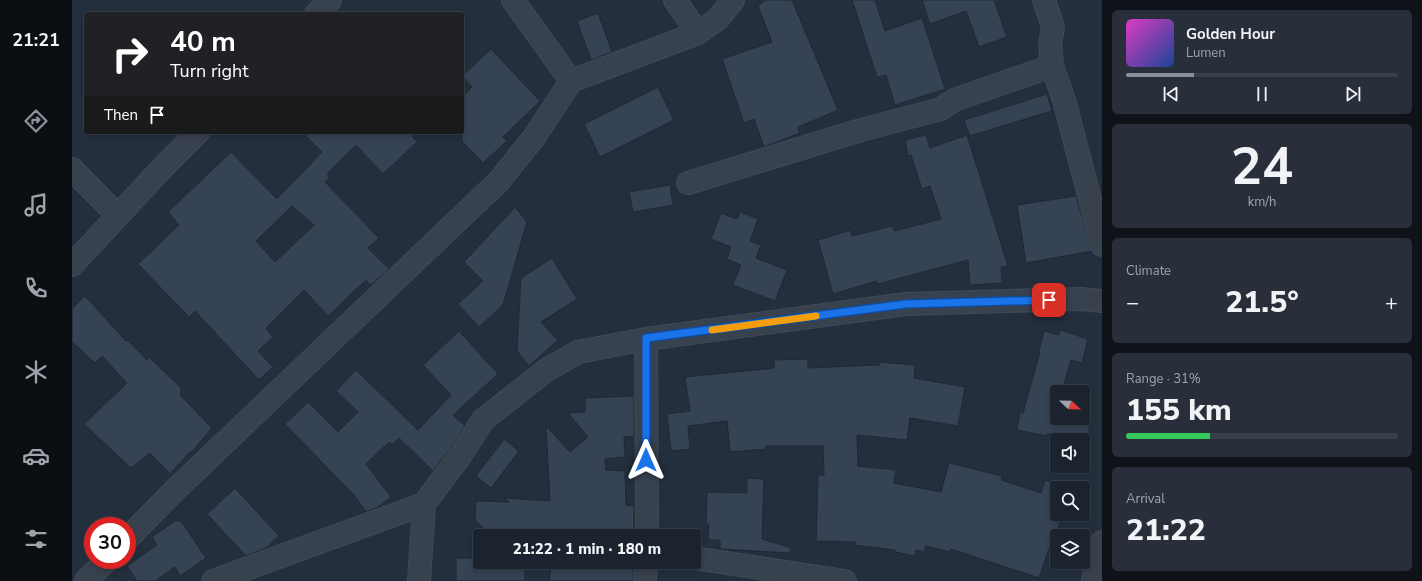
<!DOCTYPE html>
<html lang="en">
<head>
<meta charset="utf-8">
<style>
	body { margin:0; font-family:"Nunito Sans",sans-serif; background:#282f3a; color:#f1f3f6; height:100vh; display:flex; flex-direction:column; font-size:15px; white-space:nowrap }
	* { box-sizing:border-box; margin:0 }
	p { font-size:13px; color:#a0a4aa }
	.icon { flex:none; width:22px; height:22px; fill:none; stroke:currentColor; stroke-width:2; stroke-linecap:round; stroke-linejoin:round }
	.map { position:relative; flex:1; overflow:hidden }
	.details { display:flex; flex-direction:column; gap:10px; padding:10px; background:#0f1319; width:320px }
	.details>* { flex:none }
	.top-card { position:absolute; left:12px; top:12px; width:380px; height:122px; border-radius:4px; box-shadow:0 2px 6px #0003,0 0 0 1px #39404a; background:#202124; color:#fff; overflow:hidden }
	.needle { width:26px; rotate:112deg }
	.buttons { position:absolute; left:978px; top:385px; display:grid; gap:8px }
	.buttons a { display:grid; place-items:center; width:40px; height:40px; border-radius:4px; background:#1b232e; box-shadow:0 2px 6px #0003,0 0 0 1px #39404a; font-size:20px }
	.speed { position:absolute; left:12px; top:517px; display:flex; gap:8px; font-size:20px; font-weight:700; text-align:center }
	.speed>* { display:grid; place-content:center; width:52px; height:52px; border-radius:50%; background:#1b232e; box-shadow:0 2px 6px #0003,0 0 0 1px #39404a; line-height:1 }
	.speed .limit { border:6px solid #d22; background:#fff; color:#111 }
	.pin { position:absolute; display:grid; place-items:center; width:34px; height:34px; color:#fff; margin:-17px; border-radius:8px; box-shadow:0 2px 6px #0006 }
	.me { position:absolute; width:44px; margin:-22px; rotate:0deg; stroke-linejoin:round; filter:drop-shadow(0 0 3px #0008) }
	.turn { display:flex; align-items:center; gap:14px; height:84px; padding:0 20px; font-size:18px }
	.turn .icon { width:52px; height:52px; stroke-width:2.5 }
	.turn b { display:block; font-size:28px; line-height:34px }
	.then { display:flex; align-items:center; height:38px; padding:0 20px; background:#0003; gap:8px; font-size:15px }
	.big { font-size:30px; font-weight:800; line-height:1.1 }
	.details .card { flex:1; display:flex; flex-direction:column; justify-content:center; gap:6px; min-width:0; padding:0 14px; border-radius:6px; background:#282f3a }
	.details .dial { align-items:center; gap:0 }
	.dial b { font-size:52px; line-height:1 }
	.song { display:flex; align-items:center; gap:12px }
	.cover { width:48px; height:48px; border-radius:6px; background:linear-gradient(135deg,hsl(310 70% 55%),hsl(220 70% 35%)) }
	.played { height:4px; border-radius:2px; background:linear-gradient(90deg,#8c9099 25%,#39404a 25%) }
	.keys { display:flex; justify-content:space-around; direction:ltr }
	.heat { display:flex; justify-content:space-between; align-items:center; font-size:22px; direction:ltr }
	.charge { height:6px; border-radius:3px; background:linear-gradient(90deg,#34c759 31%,#39404a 0) }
	.trip { position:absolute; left:401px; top:529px; width:228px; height:40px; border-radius:4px; background:#1b232e; box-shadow:0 2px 6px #0003,0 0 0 1px #39404a; font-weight:800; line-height:40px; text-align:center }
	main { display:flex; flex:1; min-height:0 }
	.dock { display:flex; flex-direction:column; width:72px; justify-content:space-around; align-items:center; background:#0b0e12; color:#a0a4aa }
	.dock .icon { width:28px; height:28px }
	.dock .on { color:#8c9099 }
	.dock b { font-size:18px; color:#f1f3f6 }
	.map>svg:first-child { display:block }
</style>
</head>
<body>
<main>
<nav class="dock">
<b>21:21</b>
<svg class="icon on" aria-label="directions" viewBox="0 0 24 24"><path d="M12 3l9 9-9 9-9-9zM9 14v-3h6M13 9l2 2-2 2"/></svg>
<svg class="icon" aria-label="music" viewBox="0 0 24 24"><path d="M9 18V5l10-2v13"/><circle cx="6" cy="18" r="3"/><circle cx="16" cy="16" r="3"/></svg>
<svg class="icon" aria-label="phone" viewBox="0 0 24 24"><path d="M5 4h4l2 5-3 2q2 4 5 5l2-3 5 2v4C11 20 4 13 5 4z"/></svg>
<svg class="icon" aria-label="climate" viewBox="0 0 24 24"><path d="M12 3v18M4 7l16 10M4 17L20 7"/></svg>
<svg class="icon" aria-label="car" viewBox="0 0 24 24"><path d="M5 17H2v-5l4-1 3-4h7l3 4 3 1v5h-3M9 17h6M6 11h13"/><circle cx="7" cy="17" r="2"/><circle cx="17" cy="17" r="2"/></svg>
<svg class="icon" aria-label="filters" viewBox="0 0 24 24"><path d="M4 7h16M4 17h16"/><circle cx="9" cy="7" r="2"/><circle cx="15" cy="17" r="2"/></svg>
</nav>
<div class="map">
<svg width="1030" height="581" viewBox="0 0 1030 581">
	<rect width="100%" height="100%" fill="#242f3e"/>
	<path fill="#364354" stroke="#1f2835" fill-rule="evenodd" d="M693,0h27l46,110 -40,17 2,6 -36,14 -10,-28 -10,4 -22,-64 50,-17 -14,-36z
		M780,0h23l10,31 37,-13 23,71 -50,16 -9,-30 -9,2z
		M850,0h72l13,37 -28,10 -13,-36 -36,13z
		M526,13l14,39 -21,8 -14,-39z
		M419,49l49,52 -37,36 4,4 -24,22 -21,-22v-45l10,-9 -10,-11z
		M586,87l16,33 -74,37 -16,-33z
		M975,94l5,17 -82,25 -6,-16z
		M230,132h107l8,10 -34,32 -27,-29 -29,29 3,3 -5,5 54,56 -11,10 21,21 -18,16 -5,-5 -38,36 -24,-26 -38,38 7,9 -15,14 15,16 -14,13 -64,-69 -6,6 -51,-53 41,-39 -11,-13 63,-60 46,47 45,-47zM220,206l22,19 -39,37 -19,-21z
		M854,135l4,13 37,-13 41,131 -7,1 1,16 -32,2 -2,-25 -90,24 -1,-3 -44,13 -15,-54 33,-10 1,6 40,-10 3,5 46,-12 -11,-33 -8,3 -11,-34 -3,1 -3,-16z
		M598,185l3,20 -40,7 -4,-20z
		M1004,196l16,55 -66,12 -9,-58z
		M443,207l12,15 -24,83 -24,22 -21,-23 25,-23 -19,-19z
		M668,212l18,7 -8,22 11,4 -5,13 31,12 -12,31 -42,-16 8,-20 -14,-6 4,-12 -20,-8 10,-26 16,6z
		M480,258l25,41 -36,23 17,18 -29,26 -12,-15 4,-73z
		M13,296l41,45 1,-1 20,20 2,-3 32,31v8l31,32 -21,25 -1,-1 -20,22 -20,-21 -19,15 -47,-44 43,-41 -25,-27 -7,7 -23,-21v-33z
		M988,330l28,9 -6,24 -11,-3 -9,32h-5v17l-1,5h1v4h26v-4h6v20h-42v2l-30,-6 3,-18 3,1 17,-61 -1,-1 5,-20 15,4z
		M387,331l39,43 -45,41 12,11 -15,23 -17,22 -34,-33 -6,7 -4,-3 -23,22 25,33 -13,10 -12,5 -12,-17 -69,-71 23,-22 30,30 20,-20 -22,-21 20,-21 62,60 33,-35 -28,-30z
		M736,359v9l71,-3v-3l36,3 -1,13 51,9 -7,39 -48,-8 -3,22 -50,-5 1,31 38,4 -2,13 47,9 8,-29 53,13 -1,4 40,13 4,-13 24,8h-12v26h6l-6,17h-2l-16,47 -88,-29 -1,3 -24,-6 -2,6 -8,-2 -1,6 -20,-4v-2l-40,-5v-3l-39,-1 2,-66h6l-1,-29h-57v3l-36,3 -3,-31 -39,5 2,23 -19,2 -4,-37 23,-3 -5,-34 89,-9v-8z
		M562,396v40l-10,1 1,20 -20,2 1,11 19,1 1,34 8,1v30h-152l1,-9 -8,-6 1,-20 33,1 -5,-4 46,3 -4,-75 24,26 18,-15 -20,-24 17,-1v-14z
		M432,439l15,12 -28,37 -15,-12z
		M675,478l17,1 -2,60 29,9 -1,5 -70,-4v-9h-12l1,-16h-3l1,-32 40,1z
		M163,488l44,48 -13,12 -20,8 -39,-42z
		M103,521h6l25,37 -26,18 -5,-9 -20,14h-18l-10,-15 30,-21 -5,-8z
		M384,558h24v4h45v19h-69z
		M480,562h81v19h-84z"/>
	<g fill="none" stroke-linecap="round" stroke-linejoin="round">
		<defs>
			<path id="minor" d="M441,0l58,81
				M603,0l23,33
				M972,0l9,27 -3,17 2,22 12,34 38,145
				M244,14l14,-14
				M0,169l46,47
				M616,183l173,-53 80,-21 13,-9 98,-34
				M0,265l93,-100 33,-33
				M574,339l1,197
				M55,539l46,-47 326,-311 36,-45 36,-55 127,-48 20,-14 15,-19
				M622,558l151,23
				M14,581l21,-21
				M141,581l211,-77 36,-48 23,-36 62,-49 33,-19 68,-13 260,-35 175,-5 21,2
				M347,581l5,-77
				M573,581l1,-19
				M1021,581l9,-39"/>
		</defs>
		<use href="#minor" stroke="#414a57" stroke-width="24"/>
		<use href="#minor" stroke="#38414e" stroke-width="22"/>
	</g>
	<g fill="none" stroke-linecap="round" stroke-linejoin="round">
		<defs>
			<path id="route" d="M574,460v-122l260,-34 143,-4"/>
		</defs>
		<use href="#route" stroke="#114b97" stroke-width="10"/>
		<use href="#route" stroke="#1a73e8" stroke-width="7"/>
		<path stroke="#f59e0b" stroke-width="7" d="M640,330l104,-14"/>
	</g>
</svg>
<div class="buttons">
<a><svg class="needle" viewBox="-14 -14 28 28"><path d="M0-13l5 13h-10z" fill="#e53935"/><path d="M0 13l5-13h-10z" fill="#a0a4aa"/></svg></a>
<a><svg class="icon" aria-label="sound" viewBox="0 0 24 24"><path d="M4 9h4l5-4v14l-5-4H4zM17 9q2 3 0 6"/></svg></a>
<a><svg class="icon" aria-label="search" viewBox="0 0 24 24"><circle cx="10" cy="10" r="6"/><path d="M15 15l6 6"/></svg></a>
<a><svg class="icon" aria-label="layers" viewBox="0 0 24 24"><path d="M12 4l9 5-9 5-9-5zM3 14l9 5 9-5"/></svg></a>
</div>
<div class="speed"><div class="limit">30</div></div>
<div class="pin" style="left:977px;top:300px;background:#d93025"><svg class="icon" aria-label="arrive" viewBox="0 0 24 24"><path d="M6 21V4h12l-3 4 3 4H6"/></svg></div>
<svg class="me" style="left:574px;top:460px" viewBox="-20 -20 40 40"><path d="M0-17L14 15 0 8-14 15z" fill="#1a73e8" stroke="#fff" stroke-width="4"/></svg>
<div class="trip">21:22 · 1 min · 180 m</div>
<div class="top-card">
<div class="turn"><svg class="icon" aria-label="right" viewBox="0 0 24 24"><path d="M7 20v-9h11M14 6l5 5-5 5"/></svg><div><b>40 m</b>Turn right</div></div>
<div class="then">Then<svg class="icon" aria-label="arrive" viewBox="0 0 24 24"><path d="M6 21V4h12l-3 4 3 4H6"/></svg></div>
</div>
</div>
<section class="details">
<div class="card">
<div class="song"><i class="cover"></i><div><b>Golden Hour</b><p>Lumen</p></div></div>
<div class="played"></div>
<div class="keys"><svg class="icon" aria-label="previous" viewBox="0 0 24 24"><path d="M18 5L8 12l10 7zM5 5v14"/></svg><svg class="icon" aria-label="pause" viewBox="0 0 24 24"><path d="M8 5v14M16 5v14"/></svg><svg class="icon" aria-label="next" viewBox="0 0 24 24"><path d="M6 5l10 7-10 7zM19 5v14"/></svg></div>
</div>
<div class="card dial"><b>24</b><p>km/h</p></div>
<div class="card"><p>Climate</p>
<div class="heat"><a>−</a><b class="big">21.5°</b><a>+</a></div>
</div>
<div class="card"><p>Range · 31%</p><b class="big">155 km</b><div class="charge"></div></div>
<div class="card"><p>Arrival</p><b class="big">21:22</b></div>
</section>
</main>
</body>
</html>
